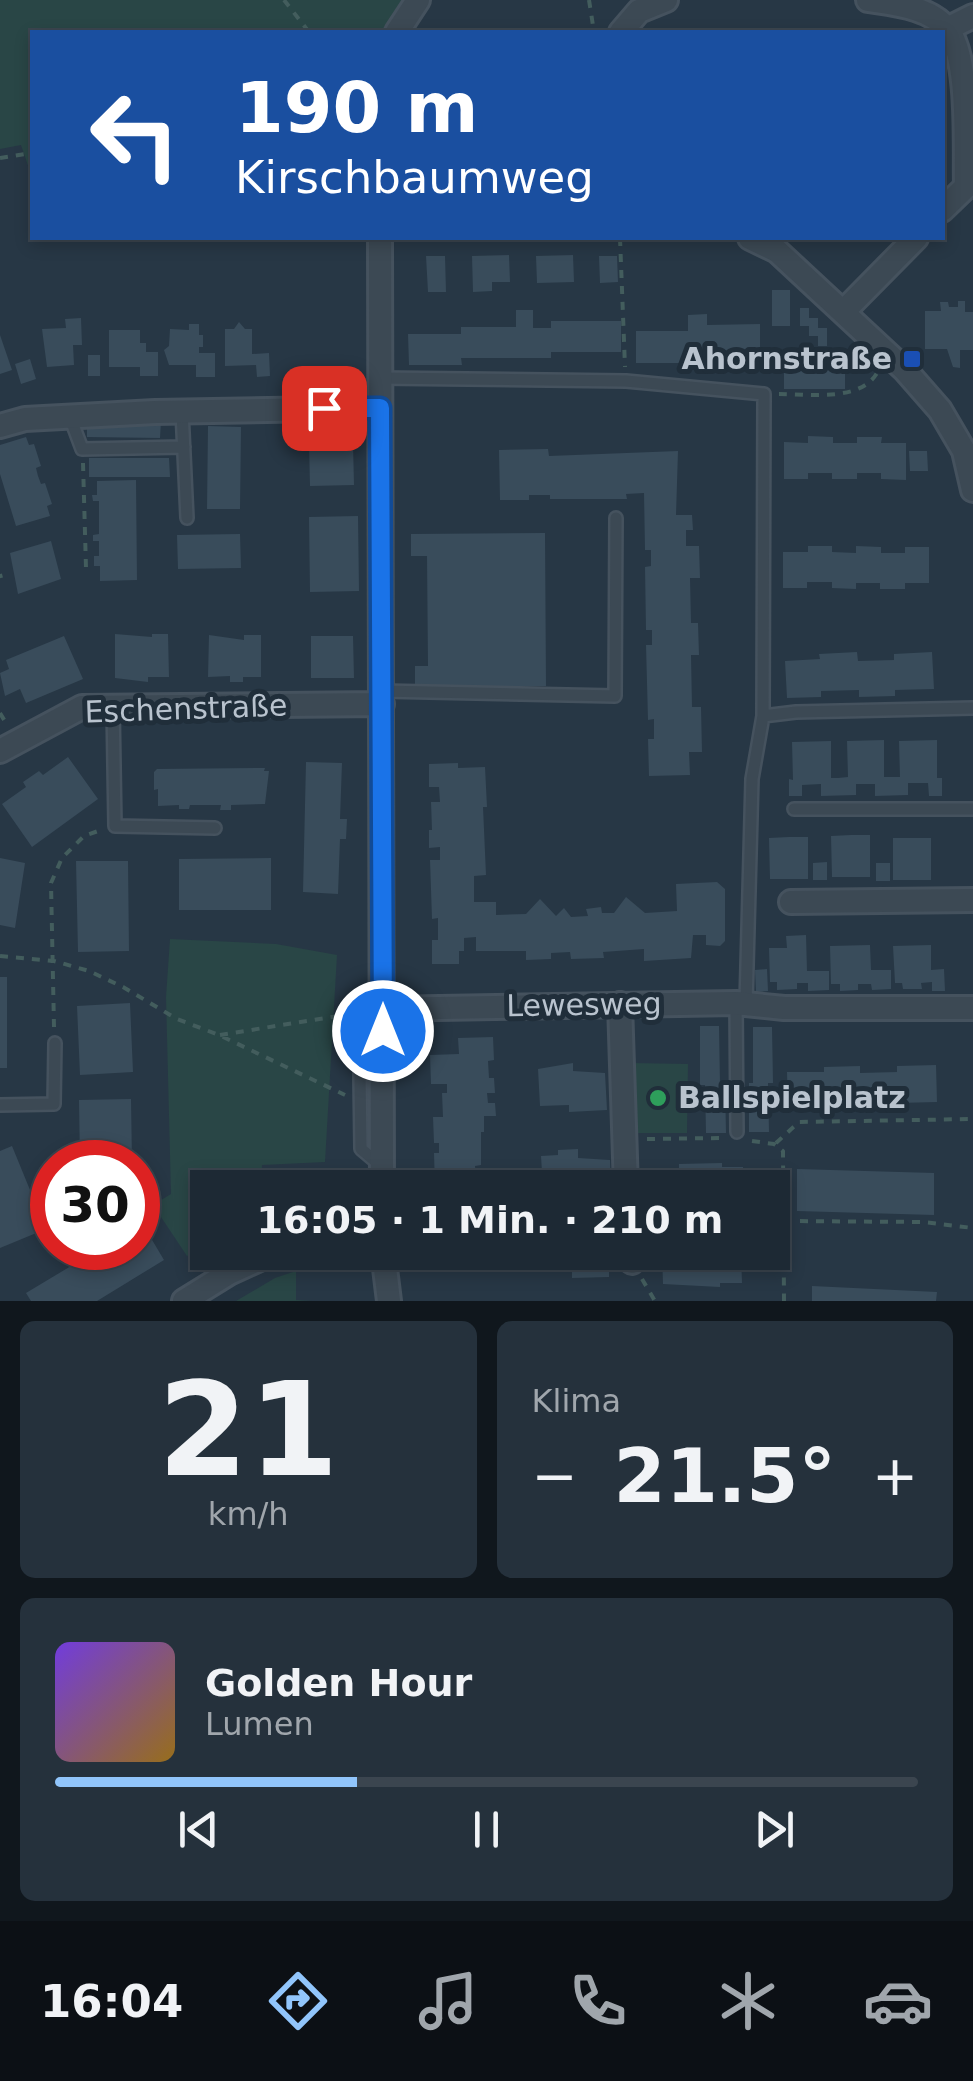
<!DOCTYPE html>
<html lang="de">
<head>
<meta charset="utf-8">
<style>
	body { margin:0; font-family:"DejaVu Sans",sans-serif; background:#25313c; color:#f1f3f6; height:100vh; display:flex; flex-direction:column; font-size:38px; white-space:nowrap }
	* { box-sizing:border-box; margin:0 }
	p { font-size:32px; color:#a0a6ac }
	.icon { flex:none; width:55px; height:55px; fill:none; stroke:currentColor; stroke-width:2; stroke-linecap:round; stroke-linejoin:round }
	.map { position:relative; height:1301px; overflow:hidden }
	.side { display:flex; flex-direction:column; gap:20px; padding:20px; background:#10171d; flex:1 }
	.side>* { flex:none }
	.hud { position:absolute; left:30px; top:30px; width:915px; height:210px; border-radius:0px; box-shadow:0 5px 15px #0003,0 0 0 2px #3b454f; background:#1a4fa0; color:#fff; overflow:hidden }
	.speed { position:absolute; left:30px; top:1140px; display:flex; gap:20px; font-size:50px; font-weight:700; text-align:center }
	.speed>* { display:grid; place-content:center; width:130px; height:130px; border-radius:50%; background:#1d2934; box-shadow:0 5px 15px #0003,0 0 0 2px #3b454f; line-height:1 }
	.speed .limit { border:15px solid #d22; background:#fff; color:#111 }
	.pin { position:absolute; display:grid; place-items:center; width:85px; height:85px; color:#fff; margin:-42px; border-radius:20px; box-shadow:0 5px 15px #0006 }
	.me { position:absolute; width:110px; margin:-55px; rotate:0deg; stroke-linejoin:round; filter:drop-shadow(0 0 8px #0008) }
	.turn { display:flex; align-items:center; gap:35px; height:210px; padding:0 40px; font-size:45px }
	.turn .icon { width:130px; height:130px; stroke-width:2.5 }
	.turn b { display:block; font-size:70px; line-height:85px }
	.big { font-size:75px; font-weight:600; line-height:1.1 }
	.side .card { flex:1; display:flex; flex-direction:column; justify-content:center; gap:15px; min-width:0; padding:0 35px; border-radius:15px; background:#25313c }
	.side .dial { align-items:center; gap:0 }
	.dial b { font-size:130px; line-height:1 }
	.song { display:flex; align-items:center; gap:30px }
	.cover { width:120px; height:120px; border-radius:15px; background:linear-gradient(135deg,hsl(260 70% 55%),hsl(40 70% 35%)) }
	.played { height:10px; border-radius:5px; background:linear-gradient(90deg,#91c5fb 35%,#3b454f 35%) }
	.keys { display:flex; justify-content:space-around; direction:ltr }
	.heat { display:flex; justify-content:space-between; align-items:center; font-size:55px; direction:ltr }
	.side .tiles { flex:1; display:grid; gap:20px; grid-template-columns:1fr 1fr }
	.card:last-child { grid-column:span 2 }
	.trip { position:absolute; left:190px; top:1170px; width:600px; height:100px; border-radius:0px; background:#1d2934; box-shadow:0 5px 15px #0003,0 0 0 2px #3b454f; font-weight:600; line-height:100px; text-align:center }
	.dock { display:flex; height:160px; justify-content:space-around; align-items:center; background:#0c1015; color:#a0a6ac }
	.dock .icon { width:70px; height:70px }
	.dock .current { color:#91c5fb }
	.dock b { font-size:45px; color:#f1f3f6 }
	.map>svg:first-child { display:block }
</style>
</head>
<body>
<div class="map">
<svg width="973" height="1301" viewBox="0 0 973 1301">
	<rect width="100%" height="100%" fill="#273745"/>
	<path fill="#294646" d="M0,0h406l-20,32h-354v145l-11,-32 -21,4z
		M170,939l106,5 61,11 -12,207 -63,3 -1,22 -53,1 -1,56 -20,12 -34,-51 18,-11 -5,-197z
		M629,1063l59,1 -1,69h-59z
		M296,1271v29l16,1h-76l39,-23z"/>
	<path fill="#394c5b" d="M509,255l1,27h-18v9l-19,1 -1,-36z
		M573,255l1,27 -37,1 -1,-27z
		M426,256h19l1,36h-18z
		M599,256h18l1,26 -18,1z
		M772,290h18v36h-18z
		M958,301h7v11h8v38h-13v18l-7,-1 -6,-18h-22v-38h16l-1,-9h8l1,5h9z
		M800,308h9v10h9v10h9v18h-9v-10h-9v-10h-9z
		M516,310h17v18h18v-7h70v31h-70v6h-90l1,7h-53l-1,-31h53v-7h55z
		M707,314v11l53,-1v32h-53v7h-71v-32h52v-16z
		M81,318l1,27h-9l1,20 -27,2 -5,-38 24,-1 -1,-9z
		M239,322l6,7h7v25l17,-1 1,23 -13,1 -1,-12 -31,1v-37h9z
		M189,324h10v11h4v12h-4v6h16v24h-19v-12h-27l-5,-15 5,-4 1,-17 19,1z
		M109,330h31v13h6v9h12v24h-18v-9h-31z
		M0,335l12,35 -12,4z
		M88,355h12v21h-12z
		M30,359l6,20 -15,5 -6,-20z
		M845,370v19h-61v-18z
		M87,420l74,1 -1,17 -73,-1z
		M208,426l33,1 -1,82h-33z
		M808,436l25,1v6h24v-6h25l-1,6h25v37l-25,-1v-6h-24v6h-25v-6h-24v6h-24v-37l24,1z
		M26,437l3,8 5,-1 7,22 -5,2 2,8 3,8 4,-1 7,21 -5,2 3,10 -34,10 -16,-52v-29z
		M353,443l1,42 -44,1 -1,-42z
		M548,449l1,7 129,-5 -2,64h16l1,15h-7v16h13l1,32h-10l1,45h7l1,32h-8l1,52h9l1,45h-13l1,23 -41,1 -1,-37h6v-20l-6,1 -2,-75h6v-15h-6l-1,-63 6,-1v-16h-6l-1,-57 -18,1 1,5h-77v-4h-21v5h-29l-1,-50z
		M909,451h18l1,20h-18z
		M89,458h80l1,19h-81z
		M136,480l1,100 -37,1v-15h-6v-10h5v-15h-6v-6l6,-1v-33h-6l-1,-6h5v-14z
		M358,516l1,75 -49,1 -1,-75z
		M545,533l1,153 -131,1v-21h13l-1,-110h-16v-22z
		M240,534l1,34 -63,1 -1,-34z
		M51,541l10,38 -43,15 -8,-41z
		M808,546h24v6l24,1v-7l25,1v6h24v-6h24v36h-24v6h-25v-6h-24v6l-24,-1v-6h-25v6h-24v-36h25z
		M115,634l37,3v-3h16l1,43h-21v5l-33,-4z
		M209,635l35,5v-5h17v42h-18v5h-13v-6l-22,1z
		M64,636l19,43 -57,24 -6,-14 -15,7 -5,-23 9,-4 -3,-9z
		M311,636h42l1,42h-43z
		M857,652l1,9 36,-1v-6l38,-2 2,37 -39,1v6l-36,1v-7l-38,1v6l-34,1 -2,-37 35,-2 -1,-5z
		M884,740v37h16l-1,-36 38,-1v38h5v18h-13l-1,-13h-20v12l-33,1v-12h-19v11l-35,1v-12l-19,1v11h-13v-17l4,1 -1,-38 39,-1v37h7l10,-1 -1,-36z
		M68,757l30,42 -66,48 -30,-43 24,-17 -3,-5 16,-11 4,4z
		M306,762l36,1 -2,56h7l-1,20h-6l-2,55 -35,-2z
		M458,763v5l27,-1 2,40h-4l3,68 -12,1v26h22v13l30,-1 14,-15 16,17 8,-8 7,9 17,-1 -2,-7 15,-2 1,6h12l12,-16 19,16 32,-2 -1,-27 41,-2 8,7v52l-5,5 -14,-1v-10h-13l-2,23 -47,3v-12l-41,3 1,6 -33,1 -1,-7 -19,1v6l-25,1v-9h-50v-14l-12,1v13h-5v13h-27v-24h6v-22l-6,1 -2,-59h10v-13l-11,1v-18h3l-1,-28h9l-1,-15h-10v-23z
		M265,768l-1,3h5l-4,33 -34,1v5h-11l1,-5h-31l-1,4h-10v-4l-21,1v-17l-4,1v-18l3,-3z
		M851,835h19v42h-38l-1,-41z
		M789,837h19v42h-38l-1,-41z
		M893,838h38v42h-38z
		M0,858l25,5 -10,65 -15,-3z
		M271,858v52h-92v-51z
		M76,861h52l1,90 -51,1z
		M827,862v18h-14v-17z
		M876,863h14v18h-14z
		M806,935l1,36h22v19l-21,1v-8h-11v6l-20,1v-8h-7l-1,-34h18l-1,-12z
		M870,945l1,25h20v19l-19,1 -1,-6h-13v6l-18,1v-7h-9l-1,-38z
		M931,945v25l13,-1 1,22h-13v-9l-11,1 1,6h-19l-1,-6h-7l-2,-37z
		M767,969l1,22 -12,1 -1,-22z
		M0,977h7v91h-7z
		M130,1003l3,69 -53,3 -3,-69z
		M700,1026h19l1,59h5l1,48h-20l-1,-48h-5z
		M753,1027h19l1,56h-5l1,49h-20v-49h4z
		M493,1037l1,23 -6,1 1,17h5l1,15h-8l1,10h7l1,13h-12v16h-3v33l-6,1 1,10h11l1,11 -53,1 -1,-35h5v-10h-5l-1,-26h10l-1,-24h5v-9h-16l-1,-29 29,-1 -1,-16z
		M573,1063v8l32,2 2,37 -38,2v-7l-29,1 -2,-37z
		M936,1065l1,37 -39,1v7h-37v-6h-36v5l-37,1 -1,-38h37v-5l36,-1v7l37,-1v-6z
		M131,1099l1,63h-52l-1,-62z
		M12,1146l34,83 -46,19v-97z
		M578,1149v9l32,2 1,28h-68l-2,-32 17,-1v-5z
		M722,1163v4h21v21h-84l-1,-20h21v-4z
		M797,1169l137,4v42l-137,-4z
		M142,1223l22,37 -67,41h-66l-5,-8 75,-45h37v-22z
		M542,1252h67v25l-37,1v-6h-29z
		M662,1252h79l1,31h-22v4l-57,-3z
		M812,1286l125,6 -1,9h-124z"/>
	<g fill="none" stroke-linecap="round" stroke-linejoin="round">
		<defs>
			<path id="lane" d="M379,378l247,3 138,13 -1,322 -11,63 -6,224
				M182,411l5,107
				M70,417l12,32 102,-2
				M382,691l233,5 1,-178
				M113,706l2,120 100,2
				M763,716l33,-4 177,-4
				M794,809h179
				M736,1003l1,129
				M0,1105l54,-1 1,-61
				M380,1165l-19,-16 -2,-143 24,-14"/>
			<path id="street" d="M868,0c26,4 63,7 80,30 22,29 17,118 18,156
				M947,29l26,-13
				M397,32l21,-32
				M621,32l18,-21 27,-11
				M942,210l31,-30
				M380,238l2,950
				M750,238l27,13 128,119 35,40 24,41 9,39
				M843,312l73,-74
				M0,426l25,-7 130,-7 224,-4
				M0,751l82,-44 300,-3
				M791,902l182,-2
				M620,1004l6,184
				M383,1009l353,-6 48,5h189
				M383,1252l6,49
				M631,1252l1,10
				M184,1301l45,-28 46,-21"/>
		</defs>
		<use href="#lane" stroke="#45525e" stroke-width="16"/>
		<use href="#street" stroke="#45525e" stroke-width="28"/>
		<path stroke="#435d5d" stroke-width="4" stroke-dasharray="8 8" stroke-linecap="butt" d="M284,0l25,32
			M589,0l5,32
			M0,158l32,-5
			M620,238l5,129
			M779,394c30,0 81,8 98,-21
			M83,463l3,105
			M0,574l1,4
			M0,713l6,10
			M0,956l54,5 35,10 34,16 54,32 42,16 126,60
			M54,1027l-3,-144 11,-25 22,-22 17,-6
			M220,1035l124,-20
			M647,1139l76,-1
			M752,1141l22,3 9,7 1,150
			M776,1143l23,-21 174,-3
			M784,1221l139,1 50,6
			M642,1279l13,22"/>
		<use href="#lane" stroke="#3c4954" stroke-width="11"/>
		<use href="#street" stroke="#3c4954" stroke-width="22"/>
	</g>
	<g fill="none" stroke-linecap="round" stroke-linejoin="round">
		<defs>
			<path id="route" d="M324,408h56l3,623"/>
		</defs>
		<use href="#route" stroke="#114b97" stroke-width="25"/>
		<use href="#route" stroke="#1a73e8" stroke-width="18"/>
	</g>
	<rect fill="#1a4fb4" stroke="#202e3a" stroke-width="4" x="902" y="349" width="20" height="20" rx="5"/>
	<circle fill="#2e9e5b" stroke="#202e3a" stroke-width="4" cx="658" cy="1098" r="10"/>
	<g text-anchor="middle" stroke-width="10" stroke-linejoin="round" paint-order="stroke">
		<g font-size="30" font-weight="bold" fill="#b9c3ce" stroke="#202e3a" text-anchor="end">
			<text x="892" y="369">Ahornstraße</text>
			<text x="678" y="1108" text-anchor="start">Ballspielplatz</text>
		</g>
		<g font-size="30" fill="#b9c3ce" stroke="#202e3a">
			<text transform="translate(186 709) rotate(-2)" y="10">Eschenstraße</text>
			<text transform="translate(584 1005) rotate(-1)" y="10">Lewesweg</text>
		</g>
	</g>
</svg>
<div class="speed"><div class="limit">30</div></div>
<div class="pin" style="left:324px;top:408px;background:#d93025"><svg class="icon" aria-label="arrive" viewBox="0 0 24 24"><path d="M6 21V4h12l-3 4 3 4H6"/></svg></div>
<svg class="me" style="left:383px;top:1031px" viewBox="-20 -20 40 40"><circle r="17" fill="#1a73e8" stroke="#fff" stroke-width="3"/><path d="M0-11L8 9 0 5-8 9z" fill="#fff"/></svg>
<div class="trip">16:05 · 1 Min. · 210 m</div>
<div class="hud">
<div class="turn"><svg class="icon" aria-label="left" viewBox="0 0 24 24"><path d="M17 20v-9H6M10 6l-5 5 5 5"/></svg><div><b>190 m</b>Kirschbaumweg</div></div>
</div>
</div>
<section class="side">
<div class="tiles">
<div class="card dial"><b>21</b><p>km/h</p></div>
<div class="card"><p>Klima</p>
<div class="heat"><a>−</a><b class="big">21.5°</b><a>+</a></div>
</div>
<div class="card">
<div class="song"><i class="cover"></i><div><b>Golden Hour</b><p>Lumen</p></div></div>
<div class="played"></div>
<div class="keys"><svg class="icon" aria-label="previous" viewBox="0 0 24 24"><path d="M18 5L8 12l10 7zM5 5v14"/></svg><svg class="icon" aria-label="pause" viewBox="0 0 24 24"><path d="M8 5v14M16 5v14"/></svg><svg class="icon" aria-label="next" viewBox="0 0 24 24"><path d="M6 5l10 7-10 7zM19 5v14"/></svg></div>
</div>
</div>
</section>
<nav class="dock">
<b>16:04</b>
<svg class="icon current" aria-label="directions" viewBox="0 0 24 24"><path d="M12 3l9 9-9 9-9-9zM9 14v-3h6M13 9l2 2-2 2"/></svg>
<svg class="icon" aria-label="music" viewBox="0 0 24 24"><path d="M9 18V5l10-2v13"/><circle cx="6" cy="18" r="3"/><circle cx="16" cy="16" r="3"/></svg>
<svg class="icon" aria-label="phone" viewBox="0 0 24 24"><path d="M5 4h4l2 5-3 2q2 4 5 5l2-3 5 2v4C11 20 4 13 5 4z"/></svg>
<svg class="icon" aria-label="climate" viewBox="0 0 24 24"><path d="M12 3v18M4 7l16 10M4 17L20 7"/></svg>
<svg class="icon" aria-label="car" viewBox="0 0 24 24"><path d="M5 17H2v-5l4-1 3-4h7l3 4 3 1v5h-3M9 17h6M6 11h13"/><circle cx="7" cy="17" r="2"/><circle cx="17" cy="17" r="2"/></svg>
</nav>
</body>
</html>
